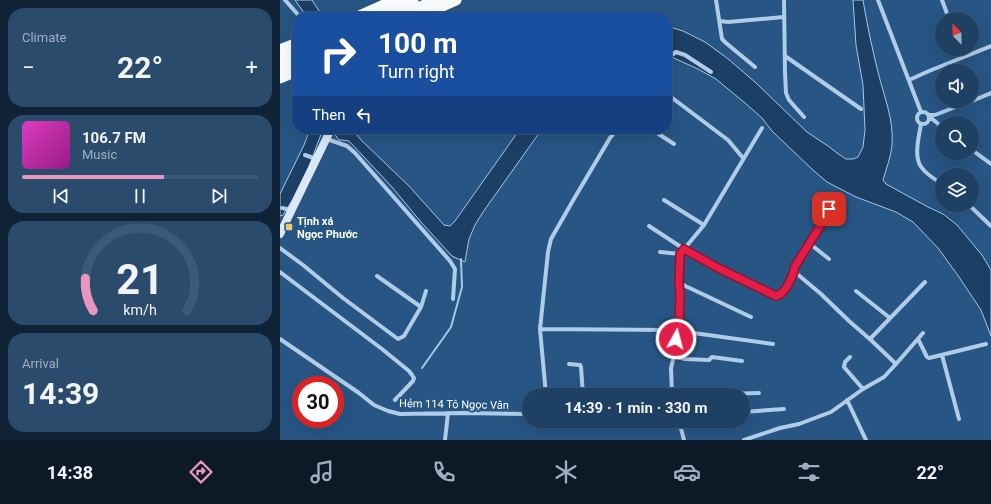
<!DOCTYPE html>
<html lang="en">
<head>
<meta charset="utf-8">
<style>
	body { margin:0; font-family:Roboto,sans-serif; background:#2a4b6c; color:#f1f3f6; height:100vh; display:flex; flex-direction:column; font-size:15px; white-space:nowrap }
	* { box-sizing:border-box; margin:0 }
	p { font-size:13px; color:#a0afbe }
	.icon { flex:none; width:22px; height:22px; fill:none; stroke:currentColor; stroke-width:2; stroke-linecap:round; stroke-linejoin:round }
	.map { position:relative; flex:1; overflow:hidden }
	.drawer { display:flex; flex-direction:column; gap:8px; padding:8px; background:#102336; width:280px }
	.drawer>* { flex:none }
	.guide { position:absolute; left:12px; top:12px; width:380px; height:122px; border-radius:16px; box-shadow:0 4px 16px #0002,0 0 0 1px #3b5978; background:#1a4fa0; color:#fff; overflow:hidden }
	.needle { width:26px; rotate:337deg }
	.fabs { position:absolute; left:655px; top:12px; display:grid; gap:8px }
	.fabs a { display:grid; place-items:center; width:44px; height:44px; border-radius:50%; background:#1d4063; box-shadow:0 4px 16px #0002,0 0 0 1px #3b5978; font-size:20px }
	.speed { position:absolute; left:12px; top:376px; display:flex; gap:8px; font-size:20px; font-weight:700; text-align:center }
	.speed>* { display:grid; place-content:center; width:52px; height:52px; border-radius:50%; background:#1d4063; box-shadow:0 4px 16px #0002,0 0 0 1px #3b5978; line-height:1 }
	.speed .limit { border:6px solid #d22; background:#fff; color:#111 }
	.pin { position:absolute; display:grid; place-items:center; width:34px; height:34px; color:#fff; margin:-17px; border-radius:8px; box-shadow:0 2px 6px #0006 }
	.me { position:absolute; width:44px; margin:-22px; rotate:7deg; stroke-linejoin:round; filter:drop-shadow(0 0 3px #0008) }
	.turn { display:flex; align-items:center; gap:14px; height:84px; padding:0 20px; font-size:18px }
	.turn .icon { width:52px; height:52px; stroke-width:2.5 }
	.turn b { display:block; font-size:28px; line-height:34px }
	.then { display:flex; align-items:center; height:38px; padding:0 20px; background:#0003; gap:8px; font-size:15px }
	.big { font-size:30px; font-weight:700; line-height:1.1 }
	.drawer .card { flex:1; display:flex; flex-direction:column; justify-content:center; gap:6px; min-width:0; padding:0 14px; border-radius:16px; background:#2a4b6c }
	.drawer .dial { align-items:center; gap:0 }
	.dial svg { height:104px; overflow:visible; fill:none; stroke:#3b5978; stroke-width:7; stroke-linecap:round; text-anchor:middle }
	.dial text { fill:#f1f3f6; stroke:none }
	.song { display:flex; align-items:center; gap:12px }
	.cover { width:48px; height:48px; border-radius:6px; background:linear-gradient(135deg,hsl(310 70% 55%),hsl(310 70% 35%)) }
	.played { height:4px; border-radius:2px; background:linear-gradient(90deg,#e797bd 60%,#3b5978 60%) }
	.keys { display:flex; justify-content:space-around; direction:ltr }
	.heat { display:flex; justify-content:space-between; align-items:center; font-size:22px; direction:ltr }
	.trip { position:absolute; left:242px; top:388px; width:228px; height:40px; border-radius:20px; background:#1d4063; box-shadow:0 4px 16px #0002,0 0 0 1px #3b5978; font-weight:700; line-height:40px; text-align:center }
	.menu { display:flex; height:64px; justify-content:space-around; align-items:center; background:#0c1a28; color:#a0afbe }
	.menu .icon { width:28px; height:28px }
	.menu .active { color:#e797bd }
	.menu b { font-size:18px; color:#f1f3f6 }
	main { display:flex; flex:1; min-height:0 }
	.map>svg:first-child { display:block }
</style>
</head>
<body>
<main>
<section class="drawer">
<div class="card"><p>Climate</p>
<div class="heat"><a>−</a><b class="big">22°</b><a>+</a></div>
</div>
<div class="card">
<div class="song"><i class="cover"></i><div><b>106.7 FM</b><p>Music</p></div></div>
<div class="played"></div>
<div class="keys"><svg class="icon" aria-label="previous" viewBox="0 0 24 24"><path d="M18 5L8 12l10 7zM5 5v14"/></svg><svg class="icon" aria-label="pause" viewBox="0 0 24 24"><path d="M8 5v14M16 5v14"/></svg><svg class="icon" aria-label="next" viewBox="0 0 24 24"><path d="M6 5l10 7-10 7zM19 5v14"/></svg></div>
</div>
<div class="card dial"><svg viewBox="0 0 100 80">
<path d="M14 69A42 42 0 1 1 86 69"/>
<path d="M14 69A42 42 0 0 1 8 44" stroke="#e797bd"/>
<text x="50" y="56" font-size="32" font-weight="700">21</text>
<text x="50" y="72" font-size="11">km/h</text>
</svg></div>
<div class="card"><p>Arrival</p><b class="big">14:39</b></div>
</section>
<div class="map">
<svg width="711" height="440" viewBox="0 0 711 440">
	<rect width="100%" height="100%" fill="#275584"/>
	<path fill="#1c3f65" stroke="#a6c8e8" d="M15,0h17l11,17h-16z
		M573,0h10c4,24 9,48 15,72 6,25 16,47 14,73 -1,12 -6,24 -9,35l3,4 42,23 15,7 14,11 25,30 9,15v66l-10,-26 -22,-33 -21,-29 -25,-26 -17,-10 -40,-15 -29,-15 -13,-11 -42,-40 -10,-13 -17,-15 -29,-24 -18,-10 -31,-14v-29l16,5 22,11 22,16 28,24 52,50 21,14 9,7 9,6h7l5,-2 5,-10 2,-17 -2,-45 -7,-40z
		M30,129h13l-15,40 -15,30 -10,16 -3,1v-22l24,-49z
		M51,129h21l9,11 48,46 35,39 6,1 5,-5 65,-92h22l-59,83 -8,13 -6,14 -4,23 -13,-6 -31,-34 -29,-35 -43,-46 -7,-1h-3z"/>
	<g fill="none" stroke-linecap="round" stroke-linejoin="round">
		<path stroke="#a6c8e8" stroke-width="2" d="M142,368l29,-41 11,-40 -1,-28"/>
		<path stroke="#b1cce7" stroke-width="4" d="M5,0l15,17
			M436,0l6,39 4,4 29,24
			M504,0l1,73 1,20 3,7 15,17
			M598,0l43,112
			M662,0l7,19
			M440,21l8,1 56,-5
			M681,49l3,8
			M505,56l76,53
			M387,59l2,-2 7,-5 9,3 26,17
			M629,80l20,-9 62,-25
			M387,94l61,46 15,18
			M692,101l19,-8
			M637 118a6 6 0 1 1 12 0a6 6 0 1 1-12 0Z
			M649,115h6l36,-14
			M650,117l12,10
			M641,124c-2,12 -8,34 1,44 4,6 14,12 20,16
			M371,129l23,15
			M47,139l20,7 8,7 95,108 5,8 -2,30
			M692,150l19,14
			M25,155l11,4
			M384,200l40,25
			M689,205l22,21
			M2,208l9,2
			M369,226l35,23 23,13 69,35c10,-3 14,-17 18,-25l2,1 25,21 28,27 23,20 24,23
			M529,243l20,16
			M0,248l23,17 40,33 55,41 6,-3 17,-29 5,-16
			M380,252l20,2
			M0,272l102,77 27,22 3,4 2,3 -1,3 -18,19
			M514,272v-4l35,-56v-3l-2,-1 -12,-7
			M97,276l44,31
			M399,283l72,34
			M576,291l34,27
			M260,329l128,1 33,4 72,10
			M0,339l79,54 15,12 14,6 12,3 63,-1 66,1
			M590,339l55,-57
			M638,339l9,18 2,1 57,-14
			M662,355l17,64
			M570,357l-5,5 -1,5 19,22
			M462,361l-30,-4 -3,3 -24,-1 -11,-3 3,-17 2,-7v-49l1,-29 24,-29 58,-97
			M289,364l11,1 1,2 2,28
			M266,395l-6,-66 8,-77 3,-13 24,-42 35,-59 7,-9
			M392,395l-1,-27 3,-12
			M443,395l1,-1 35,-1
			M567,400l19,40
			M463,412l41,-3
			M399,421l5,19
			M165,440l3,-27
			M464,440l36,-12 19,-4 32,-12 32,-23 21,-12 12,-13 27,-31"/>
		<path stroke="#dbe8f7" stroke-width="8" d="M0,234l51,-105"/>
		<path stroke="#f9fcfe" stroke-width="11" d="M108,11l25,-11
			M77,17l38,-17
			M118,17l38,-17
			M138,17l38,-17
			M0,50l17,-7
			M0,59l17,-7
			M0,69l17,-7
			M0,78l17,-7"/>
	</g>
	<g fill="none" stroke-linecap="round" stroke-linejoin="round">
		<defs>
			<path id="route" d="M396,339l3,-7 1,-38 -1,-11 1,-29 4,-5 34,19 58,28c10,-2 14,-16 18,-24v-4l35,-56v-3"/>
		</defs>
		<use href="#route" stroke="#92132f" stroke-width="10"/>
		<use href="#route" stroke="#e11d48" stroke-width="7"/>
	</g>
	<rect fill="#efc677" stroke="#275584" stroke-width="1.5" x="5" y="223" width="8" height="8" rx="2"/>
	<g text-anchor="middle" stroke-width="4" stroke-linejoin="round" paint-order="stroke">
		<g font-size="11" font-weight="bold" fill="#fff" stroke="#275584" text-anchor="start">
			<text x="17" y="225">Tịnh xá<tspan x="17" dy="13">Ngọc Phước</tspan></text>
		</g>
		<g font-size="11" fill="#fff" stroke="#275584">
			<text transform="translate(174 404) rotate(1)" y="4">Hẻm 114 Tô Ngọc Vân</text>
		</g>
	</g>
</svg>
<div class="fabs">
<a><svg class="needle" viewBox="-14 -14 28 28"><path d="M0-13l5 13h-10z" fill="#e53935"/><path d="M0 13l5-13h-10z" fill="#a0afbe"/></svg></a>
<a><svg class="icon" aria-label="sound" viewBox="0 0 24 24"><path d="M4 9h4l5-4v14l-5-4H4zM17 9q2 3 0 6"/></svg></a>
<a><svg class="icon" aria-label="search" viewBox="0 0 24 24"><circle cx="10" cy="10" r="6"/><path d="M15 15l6 6"/></svg></a>
<a><svg class="icon" aria-label="layers" viewBox="0 0 24 24"><path d="M12 4l9 5-9 5-9-5zM3 14l9 5 9-5"/></svg></a>
</div>
<div class="speed"><div class="limit">30</div></div>
<div class="pin" style="left:549px;top:209px;background:#d93025"><svg class="icon" aria-label="arrive" viewBox="0 0 24 24"><path d="M6 21V4h12l-3 4 3 4H6"/></svg></div>
<svg class="me" style="left:396px;top:339px" viewBox="-20 -20 40 40"><circle r="17" fill="#e11d48" stroke="#fff" stroke-width="3"/><path d="M0-11L8 9 0 5-8 9z" fill="#fff"/></svg>
<div class="trip">14:39 · 1 min · 330 m</div>
<div class="guide">
<div class="turn"><svg class="icon" aria-label="right" viewBox="0 0 24 24"><path d="M7 20v-9h11M14 6l5 5-5 5"/></svg><div><b>100 m</b>Turn right</div></div>
<div class="then">Then<svg class="icon" aria-label="left" viewBox="0 0 24 24"><path d="M17 20v-9H6M10 6l-5 5 5 5"/></svg></div>
</div>
</div>
</main>
<nav class="menu">
<b>14:38</b>
<svg class="icon active" aria-label="directions" viewBox="0 0 24 24"><path d="M12 3l9 9-9 9-9-9zM9 14v-3h6M13 9l2 2-2 2"/></svg>
<svg class="icon" aria-label="music" viewBox="0 0 24 24"><path d="M9 18V5l10-2v13"/><circle cx="6" cy="18" r="3"/><circle cx="16" cy="16" r="3"/></svg>
<svg class="icon" aria-label="phone" viewBox="0 0 24 24"><path d="M5 4h4l2 5-3 2q2 4 5 5l2-3 5 2v4C11 20 4 13 5 4z"/></svg>
<svg class="icon" aria-label="climate" viewBox="0 0 24 24"><path d="M12 3v18M4 7l16 10M4 17L20 7"/></svg>
<svg class="icon" aria-label="car" viewBox="0 0 24 24"><path d="M5 17H2v-5l4-1 3-4h7l3 4 3 1v5h-3M9 17h6M6 11h13"/><circle cx="7" cy="17" r="2"/><circle cx="17" cy="17" r="2"/></svg>
<svg class="icon" aria-label="filters" viewBox="0 0 24 24"><path d="M4 7h16M4 17h16"/><circle cx="9" cy="7" r="2"/><circle cx="15" cy="17" r="2"/></svg>
<b>22°</b>
</nav>
</body>
</html>
